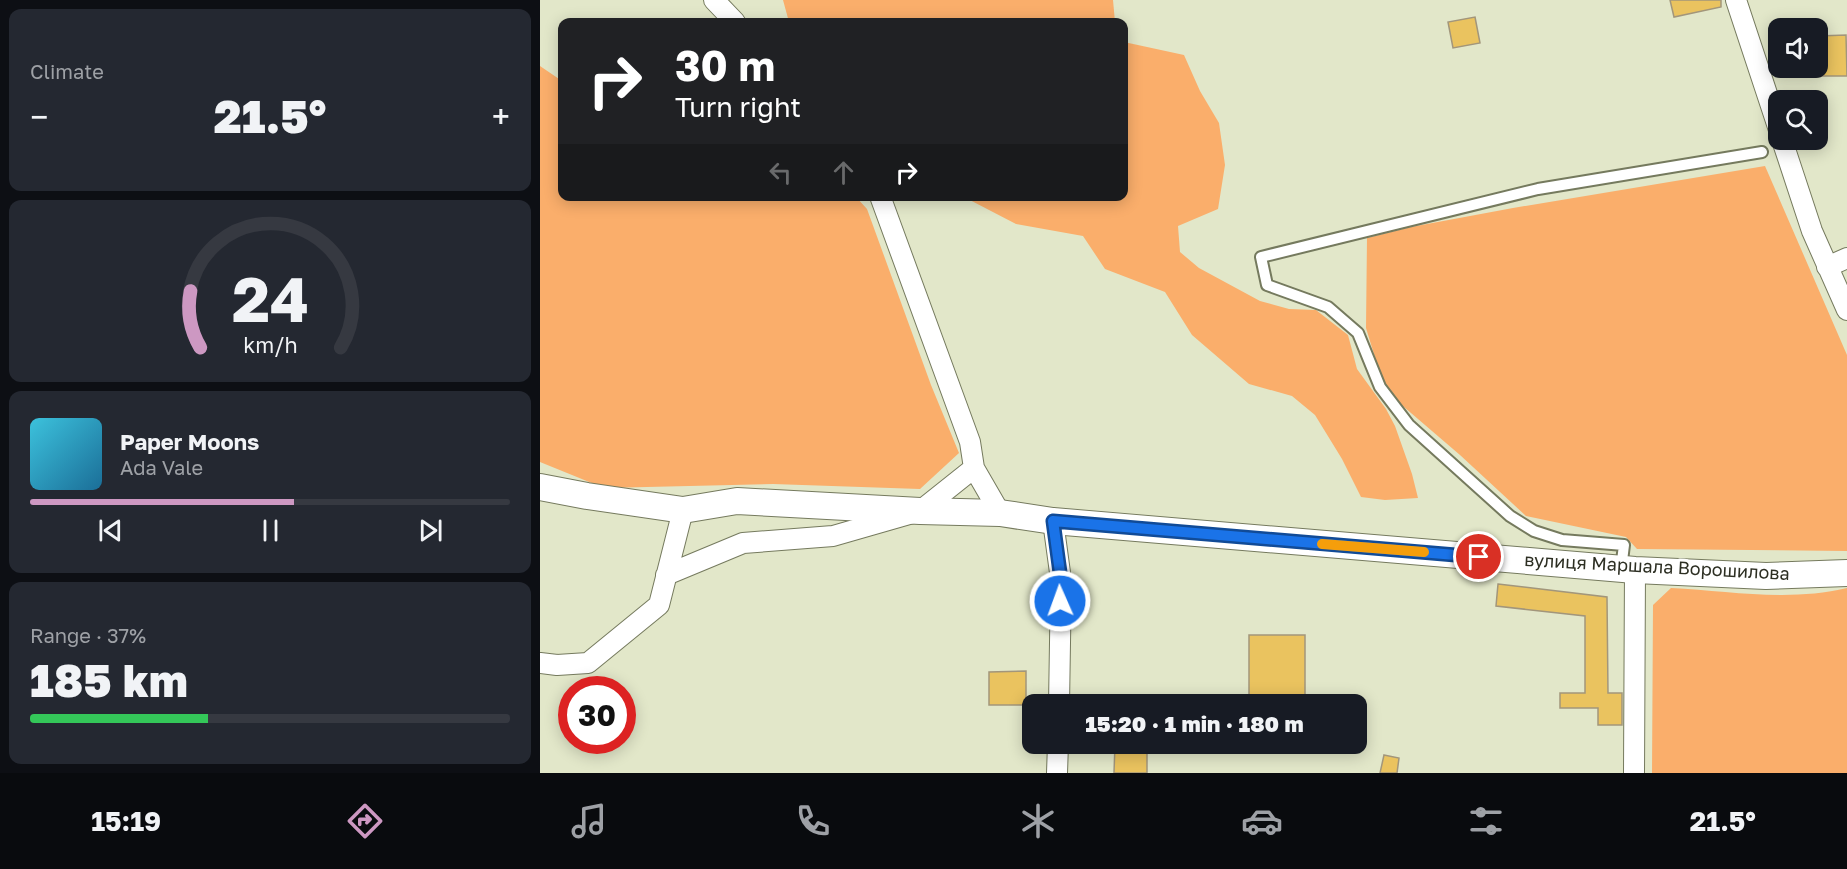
<!DOCTYPE html>
<html lang="en">
<head>
<meta charset="utf-8">
<style>
	body { margin:0; font-family:"Golos Text",sans-serif; background:#242831; color:#f1f3f6; height:100vh; display:flex; flex-direction:column; font-size:22px; white-space:nowrap }
	* { box-sizing:border-box; margin:0 }
	p { font-size:20px; color:#9ea1a6 }
	.icon { flex:none; width:33px; height:33px; fill:none; stroke:currentColor; stroke-width:2; stroke-linecap:round; stroke-linejoin:round }
	.map { position:relative; flex:1; overflow:hidden }
	.panel { display:flex; flex-direction:column; gap:9px; padding:9px; background:#0d0f14; width:540px }
	.panel>* { flex:none }
	.banner { position:absolute; left:18px; top:18px; width:570px; height:183px; border-radius:12px; box-shadow:0 3px 15px #0003; background:#202124; color:#fff; overflow:hidden }
	.controls { position:absolute; left:1228px; top:18px; display:grid; gap:12px }
	.controls a { display:grid; place-items:center; width:60px; height:60px; border-radius:12px; background:#171b24; box-shadow:0 3px 15px #0003; font-size:30px }
	.speed { position:absolute; left:18px; top:676px; display:flex; gap:12px; font-size:30px; font-weight:700; text-align:center }
	.speed>* { display:grid; place-content:center; width:78px; height:78px; border-radius:50%; background:#171b24; box-shadow:0 3px 15px #0003; line-height:1 }
	.speed .limit { border:9px solid #d22; background:#fff; color:#111 }
	.pin { position:absolute; display:grid; place-items:center; width:51px; height:51px; color:#fff; margin:-26px; border:3px solid #fff; border-radius:50%; box-shadow:0 2px 6px #0007 }
	.me { position:absolute; width:66px; margin:-33px; rotate:358deg; stroke-linejoin:round; filter:drop-shadow(0 0 4px #0008) }
	.turn { display:flex; align-items:center; gap:21px; height:126px; padding:0 18px; font-size:27px }
	.turn .icon { width:78px; height:78px; stroke-width:2.5 }
	.turn b { display:block; font-size:42px; line-height:51px }
	.lanes { display:flex; align-items:center; height:57px; padding:0 18px; background:#0003; justify-content:center; gap:30px; direction:ltr }
	.lanes .off { opacity:.35 }
	.big { font-size:45px; font-weight:800; line-height:1.1 }
	.panel .widget { flex:1; display:flex; flex-direction:column; justify-content:center; gap:9px; min-width:0; padding:0 21px; border-radius:12px; background:#242831 }
	.panel .dial { align-items:center; gap:0 }
	.dial svg { height:156px; overflow:visible; fill:none; stroke:#363941; stroke-width:7; stroke-linecap:round; text-anchor:middle }
	.dial text { fill:#f1f3f6; stroke:none }
	.song { display:flex; align-items:center; gap:18px }
	.cover { width:72px; height:72px; border-radius:9px; background:linear-gradient(135deg,hsl(190 70% 55%),hsl(200 70% 35%)) }
	.played { height:6px; border-radius:3px; background:linear-gradient(90deg,#cd98c2 55%,#363941 55%) }
	.keys { display:flex; justify-content:space-around; direction:ltr }
	.heat { display:flex; justify-content:space-between; align-items:center; font-size:33px; direction:ltr }
	.charge { height:9px; border-radius:4px; background:linear-gradient(90deg,#34c759 37%,#363941 0) }
	.trip { position:absolute; left:482px; top:694px; width:345px; height:60px; border-radius:12px; background:#171b24; box-shadow:0 3px 15px #0003; font-weight:800; line-height:60px; text-align:center }
	.menu { display:flex; height:96px; justify-content:space-around; align-items:center; background:#090b0e; color:#9ea1a6 }
	.menu .icon { width:42px; height:42px }
	.menu .active { color:#cd98c2 }
	.menu b { font-size:27px; color:#f1f3f6 }
	main { display:flex; flex:1; min-height:0 }
	.map>svg:first-child { display:block }
</style>
</head>
<body>
<main>
<section class="panel">
<div class="widget"><p>Climate</p>
<div class="heat"><a>−</a><b class="big">21.5°</b><a>+</a></div>
</div>
<div class="widget dial"><svg viewBox="0 0 100 80">
<path d="M14 69A42 42 0 1 1 86 69"/>
<path d="M14 69A42 42 0 0 1 9 40" stroke="#cd98c2"/>
<text x="50" y="56" font-size="32" font-weight="700">24</text>
<text x="50" y="72" font-size="11">km/h</text>
</svg></div>
<div class="widget">
<div class="song"><i class="cover"></i><div><b>Paper Moons</b><p>Ada Vale</p></div></div>
<div class="played"></div>
<div class="keys"><svg class="icon" aria-label="previous" viewBox="0 0 24 24"><path d="M18 5L8 12l10 7zM5 5v14"/></svg><svg class="icon" aria-label="pause" viewBox="0 0 24 24"><path d="M8 5v14M16 5v14"/></svg><svg class="icon" aria-label="next" viewBox="0 0 24 24"><path d="M6 5l10 7-10 7zM19 5v14"/></svg></div>
</div>
<div class="widget"><p>Range · 37%</p><b class="big">185 km</b><div class="charge"></div></div>
</section>
<div class="map">
<svg width="1307" height="773" viewBox="0 0 1307 773">
	<rect width="100%" height="100%" fill="#e2e7c9"/>
	<path fill="#faae6b" d="M243,0h330l2,22h-326z
		M584,42l60,13 16,36 19,32 6,42 -7,44 -40,17 2,26 19,16 61,33 29,8 27,1 32,25 9,34 29,40 9,17 17,48 6,24 -33,2 -24,-3 -19,-38 -27,-44 -23,-19 -43,-12 -57,-49 -27,-43 -60,-23 -22,-33 -67,-12 -52,-27 160,-1z
		M0,66l22,15v115l294,1 11,12 64,176 28,68 -39,36 -147,-5 -169,4 -64,-26z
		M1225,166l82,189v196l-210,-2 -11,-12 -100,-21 -66,-61 -70,-60 -13,-31 -11,-36 1,-90 44,-11 102,-19z
		M1131,588c58,3 118,14 176,0v185h-195l1,-168z"/>
	<path fill="#eac35f" stroke="#a2967b" stroke-width="1.5" d="M1130,0h51v7l-47,10z
		M935,17l5,26 -27,5 -5,-26z
		M1306,35l1,41h-28l-1,-40z
		M958,584l109,13 1,96h14v32h-24v-17h-38v-15h25v-77l-89,-10z
		M709,635h56v70l-56,-2z
		M486,671v34h-37v-33z
		M575,744h32v29h-33z
		M844,755l15,3 -2,15h-17z"/>
	<g fill="none" stroke-linecap="round" stroke-linejoin="round">
		<defs>
			<path id="service" d="M1081,569l3,-24 -62,-5 -28,-9 -24,-15 -101,-91 -29,-38 -22,-54 -30,-26 -61,-22 -6,-28 277,-68 224,-37"/>
			<path id="minor" d="M174,0l21,22
				M1196,0l43,130
				M1242,140l30,91 35,79
				M340,196l90,246 4,26 26,45
				M1287,267l20,-9
				M513,521l8,59 -2,125
				M126,575l77,-32 90,-7 87,-25 54,-43
				M0,663l17,2 31,-2 71,-58 24,-95
				M517,773l1,-29
				M1094,773l1,-203"/>
			<path id="tertiary" d="M0,487l47,9 96,14 54,-9 183,10 80,2 53,8 582,49 131,6 81,-3"/>
		</defs>
		<use href="#service" stroke="#757a5e" stroke-width="14"/>
		<use href="#minor" stroke="#757a5e" stroke-width="22"/>
		<use href="#tertiary" stroke="#757a5e" stroke-width="28"/>
		<use href="#service" stroke="#fff" stroke-width="10"/>
		<use href="#minor" stroke="#fff" stroke-width="20"/>
		<use href="#tertiary" stroke="#fff" stroke-width="26"/>
	</g>
	<g fill="none" stroke-linecap="round" stroke-linejoin="round">
		<defs>
			<path id="route" d="M520,601l1,-21 -8,-59 426,36"/>
		</defs>
		<use href="#route" stroke="#114b97" stroke-width="15"/>
		<use href="#route" stroke="#1a73e8" stroke-width="10"/>
		<path stroke="#f59e0b" stroke-width="10" d="M782,544l102,8"/>
	</g>
	<g text-anchor="middle" stroke-width="6" stroke-linejoin="round" paint-order="stroke">
		<g font-size="18" fill="#2d2f23" stroke="#fff">
			<text transform="translate(1117 567) rotate(3)" y="6">вулиця Маршала Ворошилова</text>
		</g>
	</g>
</svg>
<div class="controls">
<a><svg class="icon" aria-label="sound" viewBox="0 0 24 24"><path d="M4 9h4l5-4v14l-5-4H4zM17 9q2 3 0 6"/></svg></a>
<a><svg class="icon" aria-label="search" viewBox="0 0 24 24"><circle cx="10" cy="10" r="6"/><path d="M15 15l6 6"/></svg></a>
</div>
<div class="speed"><div class="limit">30</div></div>
<div class="pin" style="left:939px;top:557px;background:#d93025"><svg class="icon" aria-label="arrive" viewBox="0 0 24 24"><path d="M6 21V4h12l-3 4 3 4H6"/></svg></div>
<svg class="me" style="left:520px;top:601px" viewBox="-20 -20 40 40"><circle r="17" fill="#1a73e8" stroke="#fff" stroke-width="3"/><path d="M0-11L8 9 0 5-8 9z" fill="#fff"/></svg>
<div class="trip">15:20 · 1 min · 180 m</div>
<div class="banner">
<div class="turn"><svg class="icon" aria-label="right" viewBox="0 0 24 24"><path d="M7 20v-9h11M14 6l5 5-5 5"/></svg><div><b>30 m</b>Turn right</div></div>
<div class="lanes"><svg class="icon off" aria-label="left" viewBox="0 0 24 24"><path d="M17 20v-9H6M10 6l-5 5 5 5"/></svg><svg class="icon off" aria-label="ahead" viewBox="0 0 24 24"><path d="M12 20V5M6 11l6-6 6 6"/></svg><svg class="icon" aria-label="right" viewBox="0 0 24 24"><path d="M7 20v-9h11M14 6l5 5-5 5"/></svg></div>
</div>
</div>
</main>
<nav class="menu">
<b>15:19</b>
<svg class="icon active" aria-label="directions" viewBox="0 0 24 24"><path d="M12 3l9 9-9 9-9-9zM9 14v-3h6M13 9l2 2-2 2"/></svg>
<svg class="icon" aria-label="music" viewBox="0 0 24 24"><path d="M9 18V5l10-2v13"/><circle cx="6" cy="18" r="3"/><circle cx="16" cy="16" r="3"/></svg>
<svg class="icon" aria-label="phone" viewBox="0 0 24 24"><path d="M5 4h4l2 5-3 2q2 4 5 5l2-3 5 2v4C11 20 4 13 5 4z"/></svg>
<svg class="icon" aria-label="climate" viewBox="0 0 24 24"><path d="M12 3v18M4 7l16 10M4 17L20 7"/></svg>
<svg class="icon" aria-label="car" viewBox="0 0 24 24"><path d="M5 17H2v-5l4-1 3-4h7l3 4 3 1v5h-3M9 17h6M6 11h13"/><circle cx="7" cy="17" r="2"/><circle cx="17" cy="17" r="2"/></svg>
<svg class="icon" aria-label="filters" viewBox="0 0 24 24"><path d="M4 7h16M4 17h16"/><circle cx="9" cy="7" r="2"/><circle cx="15" cy="17" r="2"/></svg>
<b>21.5°</b>
</nav>
</body>
</html>
